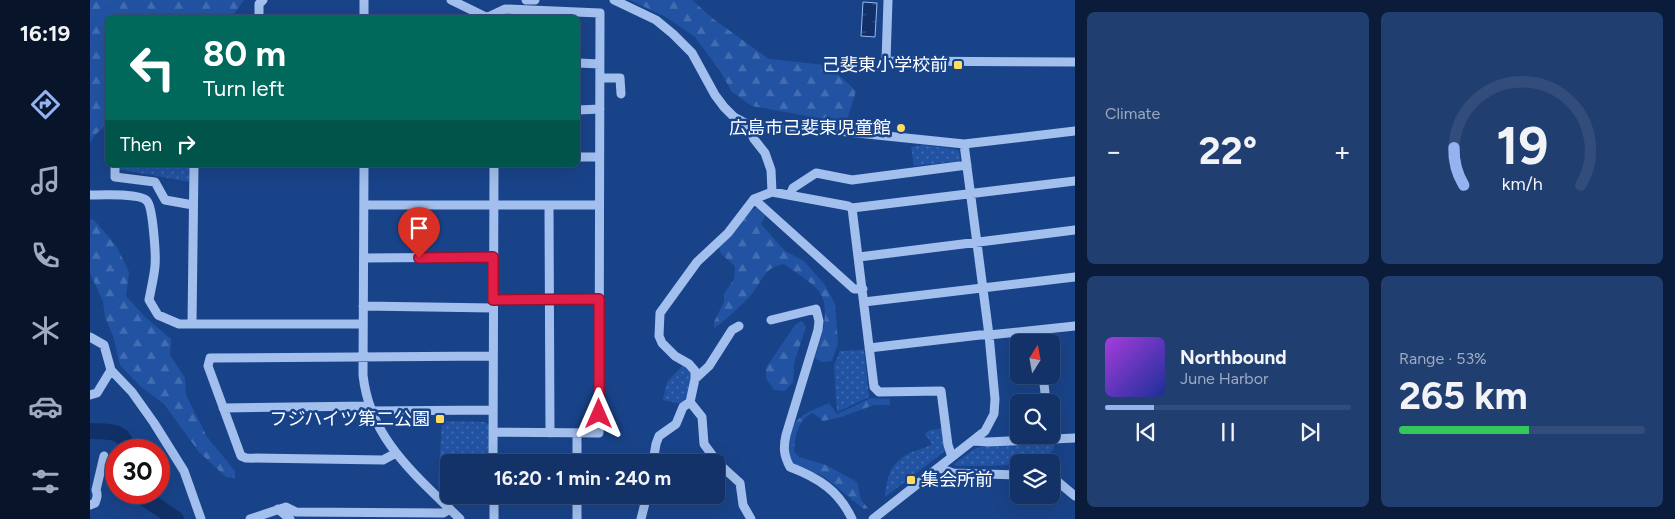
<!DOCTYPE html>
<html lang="en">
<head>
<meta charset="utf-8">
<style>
	body { margin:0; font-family:Figtree,"Noto Sans JP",sans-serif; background:#203e70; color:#f1f3f6; height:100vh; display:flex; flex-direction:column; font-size:19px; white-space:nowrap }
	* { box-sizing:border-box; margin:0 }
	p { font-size:16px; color:#9daac0 }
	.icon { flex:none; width:28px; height:28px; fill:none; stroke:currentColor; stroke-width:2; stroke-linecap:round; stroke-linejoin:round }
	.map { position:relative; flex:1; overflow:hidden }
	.sheet { display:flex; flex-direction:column; gap:12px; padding:12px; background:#0a1c39; width:600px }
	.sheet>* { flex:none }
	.hud { position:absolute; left:15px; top:15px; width:475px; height:152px; border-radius:8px; box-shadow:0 5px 20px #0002,0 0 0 1px #324d7b; background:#00695c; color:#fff; overflow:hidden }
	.needle { width:32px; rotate:11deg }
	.tools { position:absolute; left:920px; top:334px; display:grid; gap:10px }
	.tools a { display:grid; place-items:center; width:50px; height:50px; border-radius:8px; background:#133267; box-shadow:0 5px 20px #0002,0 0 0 1px #324d7b; font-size:25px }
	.speed { position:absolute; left:15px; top:439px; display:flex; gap:10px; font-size:25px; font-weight:700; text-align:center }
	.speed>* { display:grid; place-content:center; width:65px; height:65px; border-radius:50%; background:#133267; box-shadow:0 5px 20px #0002,0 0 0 1px #324d7b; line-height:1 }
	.speed .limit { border:8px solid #d22; background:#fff; color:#111 }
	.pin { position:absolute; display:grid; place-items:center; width:42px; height:42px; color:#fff; margin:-51px -21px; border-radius:50% 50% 50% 0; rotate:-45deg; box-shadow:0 0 5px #0007 }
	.pin .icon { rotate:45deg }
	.me { position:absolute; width:55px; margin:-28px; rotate:0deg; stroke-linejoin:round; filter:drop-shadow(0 0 4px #0008) }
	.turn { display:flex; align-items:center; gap:18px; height:105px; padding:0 15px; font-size:22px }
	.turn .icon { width:65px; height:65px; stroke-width:2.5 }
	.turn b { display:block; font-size:35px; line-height:42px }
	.then { display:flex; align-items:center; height:48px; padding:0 15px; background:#0003; gap:10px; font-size:19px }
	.big { font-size:38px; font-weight:700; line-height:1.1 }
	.sheet .card { flex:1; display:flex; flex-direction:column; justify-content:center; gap:8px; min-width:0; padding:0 18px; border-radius:8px; background:#203e70 }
	.sheet .dial { align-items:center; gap:0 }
	.dial svg { height:130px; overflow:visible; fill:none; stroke:#324d7b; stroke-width:7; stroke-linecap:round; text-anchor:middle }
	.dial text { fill:#f1f3f6; stroke:none }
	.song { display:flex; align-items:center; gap:15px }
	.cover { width:60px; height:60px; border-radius:8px; background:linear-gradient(135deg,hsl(280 70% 55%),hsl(230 70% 35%)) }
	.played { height:5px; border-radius:2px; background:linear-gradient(90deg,#95b2f1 20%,#324d7b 20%) }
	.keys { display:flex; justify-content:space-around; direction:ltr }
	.heat { display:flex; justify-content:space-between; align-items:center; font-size:28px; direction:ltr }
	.charge { height:8px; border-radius:4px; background:linear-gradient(90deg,#34c759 53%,#324d7b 0) }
	.sheet .tiles { flex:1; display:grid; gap:12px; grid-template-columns:repeat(2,1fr) }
	.trip { position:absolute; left:350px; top:454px; width:285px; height:50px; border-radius:8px; background:#133267; box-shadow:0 5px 20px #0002,0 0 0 1px #324d7b; font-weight:700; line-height:50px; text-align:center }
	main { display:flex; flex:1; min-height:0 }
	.tab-bar { display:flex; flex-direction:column; width:90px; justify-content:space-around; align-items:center; background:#081429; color:#9daac0 }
	.tab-bar .icon { width:35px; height:35px }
	.tab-bar .selected { color:#95b2f1 }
	.tab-bar b { font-size:22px; color:#f1f3f6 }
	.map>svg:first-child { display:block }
</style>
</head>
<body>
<main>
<nav class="tab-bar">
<b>16:19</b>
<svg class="icon selected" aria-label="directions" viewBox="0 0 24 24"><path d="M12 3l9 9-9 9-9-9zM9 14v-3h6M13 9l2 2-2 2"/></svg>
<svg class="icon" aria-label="music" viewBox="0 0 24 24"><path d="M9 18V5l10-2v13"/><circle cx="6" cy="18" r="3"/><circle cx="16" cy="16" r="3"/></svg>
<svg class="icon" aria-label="phone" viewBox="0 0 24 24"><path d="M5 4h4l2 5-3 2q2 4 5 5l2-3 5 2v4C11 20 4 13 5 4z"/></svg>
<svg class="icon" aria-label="climate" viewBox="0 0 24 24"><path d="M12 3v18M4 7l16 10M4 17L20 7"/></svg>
<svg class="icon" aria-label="car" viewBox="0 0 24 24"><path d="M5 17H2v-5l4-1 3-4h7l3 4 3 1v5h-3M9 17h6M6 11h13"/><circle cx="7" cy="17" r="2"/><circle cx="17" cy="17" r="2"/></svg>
<svg class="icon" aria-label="filters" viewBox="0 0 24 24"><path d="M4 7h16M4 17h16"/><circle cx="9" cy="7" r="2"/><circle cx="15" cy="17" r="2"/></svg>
</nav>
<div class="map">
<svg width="985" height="519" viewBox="0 0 985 519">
	<defs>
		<pattern id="grass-dots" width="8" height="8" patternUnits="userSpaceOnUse" patternTransform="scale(1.25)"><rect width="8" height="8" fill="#2253a3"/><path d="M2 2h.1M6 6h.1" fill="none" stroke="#436db1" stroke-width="1.8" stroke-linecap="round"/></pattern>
		<pattern id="forest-firs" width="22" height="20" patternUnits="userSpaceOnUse" patternTransform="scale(1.25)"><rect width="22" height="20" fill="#2253a3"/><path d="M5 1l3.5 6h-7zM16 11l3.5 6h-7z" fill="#436db1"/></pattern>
		<pattern id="water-ripples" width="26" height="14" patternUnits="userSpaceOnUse" patternTransform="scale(1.25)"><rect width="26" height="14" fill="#103067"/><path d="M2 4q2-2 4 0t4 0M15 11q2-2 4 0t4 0" fill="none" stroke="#344f7e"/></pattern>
	</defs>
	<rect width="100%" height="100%" fill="#194389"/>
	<path fill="url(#grass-dots)" d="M832,145l32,4 5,2 1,8 -1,2 -45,5 -3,-19z
		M28,165h72v17l-73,-13z
		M774,350l5,47 -32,15 -3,-46 6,-15z
		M594,364l9,8 -3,21 -9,11 -18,-4 4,-18z
		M352,421l43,1 4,3v37h-40v33l-11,-10z
		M852,428l3,23 -60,46c2,-17 4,-32 21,-42 8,-5 17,-5 26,-11l-7,-10 3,-3z
		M964,444v6c-28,18 -66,16 -98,16l-2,-2 19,-14 7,-3z"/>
	<path fill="url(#forest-firs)" d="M0,0h154l-12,17 -124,1 -1,106 -13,12 -4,7z
		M540,0h62l20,18 57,41 55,6 15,10 17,16 -10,32 -94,-17 -20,-14 -12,-21 -25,-34 -29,-20z
		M667,208l8,8 -4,8 24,27 19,10 21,24 10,19 3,39 -6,18 -11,1 -6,-4c5,-19 18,-49 3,-68 -9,-10 -24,-18 -34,-26 -22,4 -21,18 -34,32 -11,11 -22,23 -36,32v-6l10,-20v-8l10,-15 1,-13 -14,-12 -2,-7 13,-12 18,-24z
		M0,219l4,1 23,27 12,25 -3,24 19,21 26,22 -1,16 15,23 1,17 21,42 28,34v7l-9,-1 -27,-25 -35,-48 -24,-18 -20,-21 -7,-29 -8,-19 -2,-16 -13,-28z
		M712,321l4,6 -12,36 -1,19 -8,9 -11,-1 -8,-12v-10l29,-43z
		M781,398l19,1v6h-16l-33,12 -18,4 -10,-8c-15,5 -18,25 -19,38l5,6 27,8 31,17 4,18 7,8 -4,1c-14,-10 -26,-22 -40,-32 -10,-6 -24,-6 -32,-15 -4,-4 -5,-12 -5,-18 4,-27 19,-31 42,-41l8,11z"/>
	<path fill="url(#water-ripples)" stroke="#95b9f0" d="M773,2l14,1 -2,34 -14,-1z"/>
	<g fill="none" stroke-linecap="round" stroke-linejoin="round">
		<path stroke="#103067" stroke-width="16" d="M0,431c17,1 35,-3 37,19
			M45,492l41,27"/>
		<path stroke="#a2bfed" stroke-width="9" d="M361,0l37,18
			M436,0h9
			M524,0l42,20 17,14 19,19 23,42 9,12 10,10 13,7 27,3 35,1 155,16 111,-13
			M798,0l-2,61 189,1
			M398,17l17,-8 95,4 -1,420 -106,-1
			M169,18v-14l4,-4
			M274,18v-18
			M488,63l22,1
			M510,78h20l1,16
			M488,110l22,-1
			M657,124l7,15 11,14 6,17 1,22
			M488,157h21
			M25,165v12l40,5 10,18 28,5
			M274,165l-1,210c7,65 54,101 97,144
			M0,195c12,0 50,-2 57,6 6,6 9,55 8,65 -1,11 -4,23 -6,34l9,15 21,9h184
			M700,195l3,-7 23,-15 36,7 115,-15
			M664,199l100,90h9
			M274,205h235
			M459,206l1,227
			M762,208l22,179 5,5 62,-1 7,54 4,12
			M769,257l216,-27
			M274,258l129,-1
			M403,299h106
			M774,302l211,-25
			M273,306l130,2
			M681,320l45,-11 3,12 -1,9 -32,105c-3,13 -2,21 4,32 29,11 49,24 62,52
			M102,324l2,-159
			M948,330l2,12
			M0,337l14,8 7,25 21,22 22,31 30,48 17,48
			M779,348l111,-13h9l86,-9
			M953,375l3,27
			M605,379l14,-13 23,-36 7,-4
			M0,395l7,-2 14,-23
			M133,408l146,-2
			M281,411l121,-1
			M884,441l14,1 87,-4
			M306,453l-13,7 -137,-2 -5,-2 -33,-90 2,-8 283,-2
			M403,462l1,-297
			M487,462v-29
			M563,462l3,-18 3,-8 17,-12 7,-17 7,-5
			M849,468l14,5 66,2
			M961,476l24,20
			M404,495v24
			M0,505l5,-2c2,-5 3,-8 1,-13l8,-34
			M188,509l12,10
			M160,519l36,-12 10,5 147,1 7,-4
			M487,519v-24
			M551,519l6,-24
			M661,519l-8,-14 -3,-22 -22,-20 -14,-19 -2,-27 -12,-15 5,-23v-8l-6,-7 -14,-8 -13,-13 -3,-7 1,-23 37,-51 31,-29 26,-34 18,-7 76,14 4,2 223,-27
			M783,519l112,-88 9,-17 1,-15 -6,-64 -25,-191"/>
	</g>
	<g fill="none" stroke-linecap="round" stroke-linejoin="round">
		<defs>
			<path id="route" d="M329,258l74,-1v43l106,-1v115"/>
		</defs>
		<use href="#route" stroke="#92132f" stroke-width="12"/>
		<use href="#route" stroke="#e11d48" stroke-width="9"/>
	</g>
	<g fill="#ffdb5e" stroke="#194389" stroke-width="2">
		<rect x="863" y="60" width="10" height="10" rx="2.5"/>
		<circle cx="811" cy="128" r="5"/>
		<rect x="345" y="414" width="10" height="10" rx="2.5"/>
		<rect x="816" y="475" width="10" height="10" rx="2.5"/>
	</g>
	<g text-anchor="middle" stroke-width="5" stroke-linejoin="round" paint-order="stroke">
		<g font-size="18" fill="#fff" stroke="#194389" text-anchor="end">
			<text x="858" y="71">己斐東小学校前</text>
			<text x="801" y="134">広島市己斐東児童館</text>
			<text x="340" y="425">フジハイツ第二公園</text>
			<text x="831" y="486" text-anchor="start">集会所前</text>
		</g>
	</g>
</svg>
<div class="tools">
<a><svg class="needle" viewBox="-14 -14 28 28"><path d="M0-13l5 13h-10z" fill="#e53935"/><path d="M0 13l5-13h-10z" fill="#9daac0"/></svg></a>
<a><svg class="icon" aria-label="search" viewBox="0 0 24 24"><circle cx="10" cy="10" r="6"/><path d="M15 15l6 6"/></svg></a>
<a><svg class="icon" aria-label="layers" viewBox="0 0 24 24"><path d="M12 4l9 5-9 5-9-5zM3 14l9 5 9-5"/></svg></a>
</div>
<div class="speed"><div class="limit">30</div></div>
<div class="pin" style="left:329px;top:258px;background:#d93025"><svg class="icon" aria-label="arrive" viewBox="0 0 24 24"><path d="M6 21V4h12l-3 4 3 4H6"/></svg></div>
<svg class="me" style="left:509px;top:414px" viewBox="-20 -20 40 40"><path d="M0-17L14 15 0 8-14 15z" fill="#e11d48" stroke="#fff" stroke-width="4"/></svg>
<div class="trip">16:20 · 1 min · 240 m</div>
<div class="hud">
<div class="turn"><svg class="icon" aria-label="left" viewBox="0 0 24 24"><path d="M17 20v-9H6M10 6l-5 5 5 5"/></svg><div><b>80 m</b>Turn left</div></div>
<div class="then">Then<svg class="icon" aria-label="right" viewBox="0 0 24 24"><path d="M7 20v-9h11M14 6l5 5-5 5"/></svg></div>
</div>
</div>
<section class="sheet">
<div class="tiles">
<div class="card"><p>Climate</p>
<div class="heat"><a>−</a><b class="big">22°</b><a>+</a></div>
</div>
<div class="card dial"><svg viewBox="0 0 100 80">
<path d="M14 69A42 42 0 1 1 86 69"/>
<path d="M14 69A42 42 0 0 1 8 46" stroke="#95b2f1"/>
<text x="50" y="56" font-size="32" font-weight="700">19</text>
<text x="50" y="72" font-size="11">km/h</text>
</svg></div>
<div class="card">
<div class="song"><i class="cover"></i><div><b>Northbound</b><p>June Harbor</p></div></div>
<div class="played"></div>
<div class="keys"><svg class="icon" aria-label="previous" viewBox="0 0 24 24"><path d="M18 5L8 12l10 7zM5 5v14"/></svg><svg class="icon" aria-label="pause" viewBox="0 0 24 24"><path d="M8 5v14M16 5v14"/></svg><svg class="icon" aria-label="next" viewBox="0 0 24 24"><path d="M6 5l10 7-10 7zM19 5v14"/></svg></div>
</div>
<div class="card"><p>Range · 53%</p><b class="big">265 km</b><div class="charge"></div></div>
</div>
</section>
</main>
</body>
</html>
